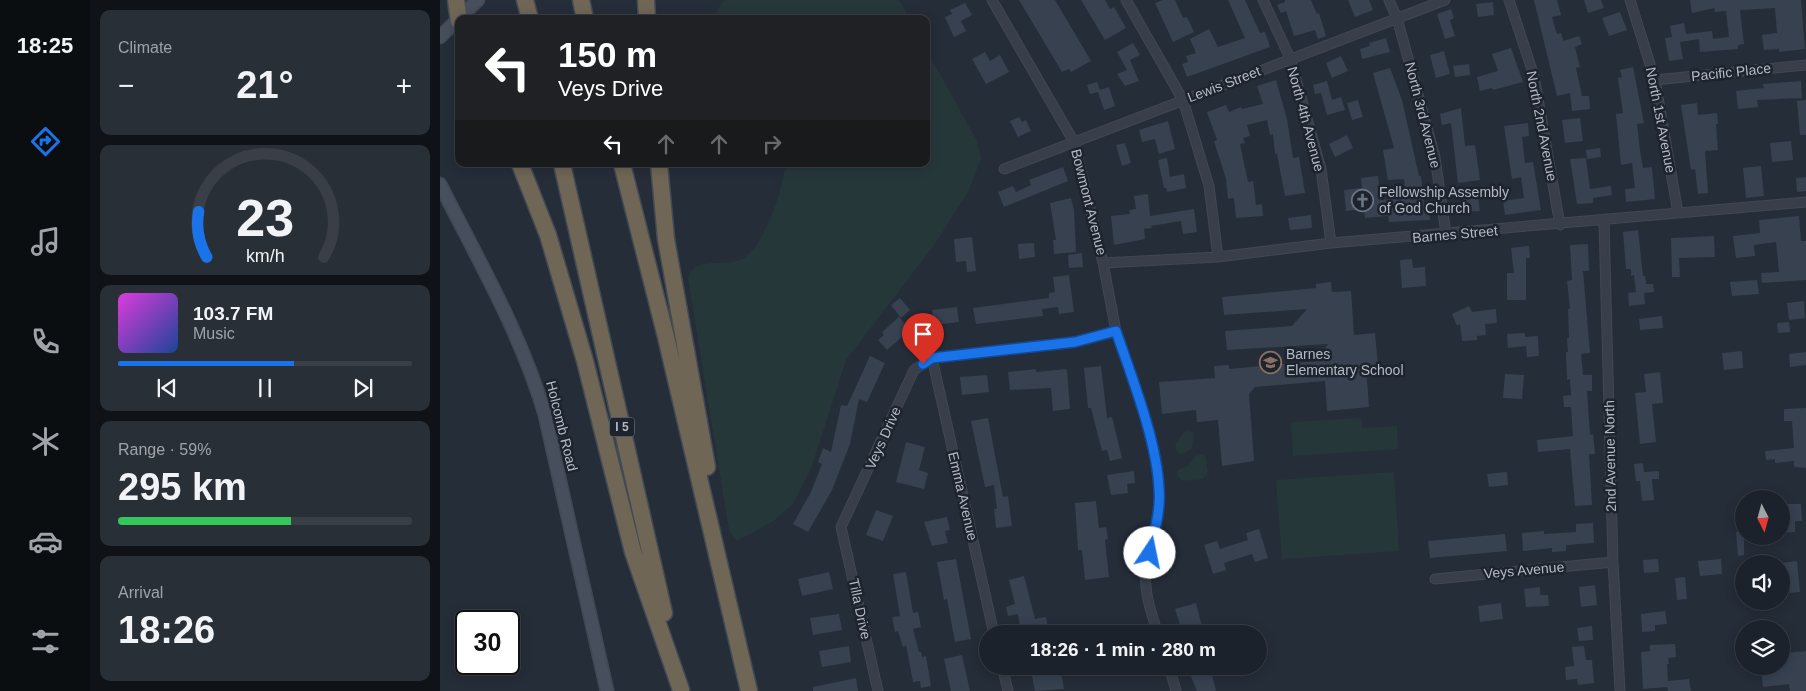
<!DOCTYPE html>
<html lang="en">
<head>
<meta charset="utf-8">
<style>
	body { margin:0; font-family:Arial,sans-serif; background:#292f37; color:#f1f3f6; height:100vh; display:flex; flex-direction:column; font-size:19px; white-space:nowrap }
	* { box-sizing:border-box; margin:0 }
	p { font-size:16px; color:#a0a4a9 }
	.icon { flex:none; width:28px; height:28px; fill:none; stroke:currentColor; stroke-width:2; stroke-linecap:round; stroke-linejoin:round }
	.map { position:relative; flex:1; overflow:hidden }
	.sheet { display:flex; flex-direction:column; gap:10px; padding:10px; background:#0f1318; width:350px }
	.sheet>* { flex:none }
	.guide { position:absolute; left:15px; top:15px; width:475px; height:152px; border-radius:10px; box-shadow:0 2px 12px #0003,0 0 0 1px #3a3f47; background:#202124; color:#fff; overflow:hidden }
	.needle { width:32px; rotate:174deg }
	.fabs { position:absolute; left:1295px; top:490px; display:grid; gap:10px }
	.fabs a { display:grid; place-items:center; width:55px; height:55px; border-radius:50%; background:#1c222b; box-shadow:0 2px 12px #0003,0 0 0 1px #3a3f47; font-size:25px }
	.speed { position:absolute; left:15px; top:610px; display:flex; gap:10px; font-size:25px; font-weight:700; text-align:center }
	.speed>* { display:grid; place-content:center; width:65px; height:65px; border-radius:50%; background:#1c222b; box-shadow:0 2px 12px #0003,0 0 0 1px #3a3f47; line-height:1 }
	.speed .limit { border:2px solid #111; border-radius:8px; background:#fff; color:#111 }
	.pin { position:absolute; display:grid; place-items:center; width:42px; height:42px; color:#fff; margin:-51px -21px; border-radius:50% 50% 50% 0; rotate:-45deg; box-shadow:0 0 5px #0007 }
	.pin .icon { rotate:45deg }
	.me { position:absolute; width:55px; margin:-28px; rotate:11deg; stroke-linejoin:round; filter:drop-shadow(0 0 4px #0008) }
	.turn { display:flex; align-items:center; gap:18px; height:105px; padding:0 20px; font-size:22px }
	.turn .icon { width:65px; height:65px; stroke-width:2.5 }
	.turn b { display:block; font-size:35px; line-height:42px }
	.lanes { display:flex; align-items:center; height:48px; padding:0 20px; background:#0003; justify-content:center; gap:25px; direction:ltr }
	.lanes .off { opacity:.35 }
	.big { font-size:38px; font-weight:700; line-height:1.1 }
	.sheet .widget { flex:1; display:flex; flex-direction:column; justify-content:center; gap:8px; min-width:0; padding:0 18px; border-radius:10px; background:#292f37 }
	.sheet .dial { align-items:center; gap:0 }
	.dial svg { height:130px; overflow:visible; fill:none; stroke:#3a3f47; stroke-width:7; stroke-linecap:round; text-anchor:middle }
	.dial text { fill:#f1f3f6; stroke:none }
	.song { display:flex; align-items:center; gap:15px }
	.cover { width:60px; height:60px; border-radius:8px; background:linear-gradient(135deg,hsl(300 70% 55%),hsl(220 70% 35%)) }
	.played { height:5px; border-radius:2px; background:linear-gradient(90deg,#1a73e8 60%,#3a3f47 60%) }
	.keys { display:flex; justify-content:space-around; direction:ltr }
	.heat { display:flex; justify-content:space-between; align-items:center; font-size:28px; direction:ltr }
	.charge { height:8px; border-radius:4px; background:linear-gradient(90deg,#34c759 59%,#3a3f47 0) }
	.trip { position:absolute; left:539px; top:625px; width:288px; height:50px; border-radius:25px; background:#1c222b; box-shadow:0 2px 12px #0003,0 0 0 1px #3a3f47; font-weight:700; line-height:50px; text-align:center }
	main { display:flex; flex:1; min-height:0 }
	.tabs { display:flex; flex-direction:column; width:90px; justify-content:space-around; align-items:center; background:#0b0e11; color:#a0a4a9 }
	.tabs .icon { width:35px; height:35px }
	.tabs .on { color:#1a73e8 }
	.tabs b { font-size:22px; color:#f1f3f6 }
	.map>svg:first-child { display:block }
</style>
</head>
<body>
<main>
<nav class="tabs">
<b>18:25</b>
<svg class="icon on" aria-label="directions" viewBox="0 0 24 24"><path d="M12 3l9 9-9 9-9-9zM9 14v-3h6M13 9l2 2-2 2"/></svg>
<svg class="icon" aria-label="music" viewBox="0 0 24 24"><path d="M9 18V5l10-2v13"/><circle cx="6" cy="18" r="3"/><circle cx="16" cy="16" r="3"/></svg>
<svg class="icon" aria-label="phone" viewBox="0 0 24 24"><path d="M5 4h4l2 5-3 2q2 4 5 5l2-3 5 2v4C11 20 4 13 5 4z"/></svg>
<svg class="icon" aria-label="climate" viewBox="0 0 24 24"><path d="M12 3v18M4 7l16 10M4 17L20 7"/></svg>
<svg class="icon" aria-label="car" viewBox="0 0 24 24"><path d="M5 17H2v-5l4-1 3-4h7l3 4 3 1v5h-3M9 17h6M6 11h13"/><circle cx="7" cy="17" r="2"/><circle cx="17" cy="17" r="2"/></svg>
<svg class="icon" aria-label="filters" viewBox="0 0 24 24"><path d="M4 7h16M4 17h16"/><circle cx="9" cy="7" r="2"/><circle cx="15" cy="17" r="2"/></svg>
</nav>
<section class="sheet">
<div class="widget"><p>Climate</p>
<div class="heat"><a>−</a><b class="big">21°</b><a>+</a></div>
</div>
<div class="widget dial"><svg viewBox="0 0 100 80">
<path d="M14 69A42 42 0 1 1 86 69"/>
<path d="M14 69A42 42 0 0 1 9 41" stroke="#1a73e8"/>
<text x="50" y="56" font-size="32" font-weight="700">23</text>
<text x="50" y="72" font-size="11">km/h</text>
</svg></div>
<div class="widget">
<div class="song"><i class="cover"></i><div><b>103.7 FM</b><p>Music</p></div></div>
<div class="played"></div>
<div class="keys"><svg class="icon" aria-label="previous" viewBox="0 0 24 24"><path d="M18 5L8 12l10 7zM5 5v14"/></svg><svg class="icon" aria-label="pause" viewBox="0 0 24 24"><path d="M8 5v14M16 5v14"/></svg><svg class="icon" aria-label="next" viewBox="0 0 24 24"><path d="M6 5l10 7-10 7zM19 5v14"/></svg></div>
</div>
<div class="widget"><p>Range · 59%</p><b class="big">295 km</b><div class="charge"></div></div>
<div class="widget"><p>Arrival</p><b class="big">18:26</b></div>
</section>
<div class="map">
<svg width="1366" height="691" viewBox="0 0 1366 691">
	<rect width="100%" height="100%" fill="#252d39"/>
	<path fill="#26373a" d="M284,0h175l11,19h-198z
		M486,49l51,92 4,17 -12,32 -34,54 -89,116 -35,109 -18,35 -21,18 -35,19 -8,-11 -41,-252c8,-25 40,-8 57,-21 20,-14 39,-69 40,-93h141z
		M921,418l1,10 35,-2 1,23 -105,7 -2,-34z
		M749,431l5,2 -2,15 -7,5 -6,1 -3,-4 -1,-6 9,-12z
		M762,454l3,1 3,17 -5,7 -20,2 -6,-5 1,-6 10,-4 8,-10z
		M954,472l5,79 -117,8 -6,-79z"/>
	<path fill="#374150" d="M579,0h36l36,61 -20,11 -2,-3 -7,3z
		M641,0h24l5,9 4,-2 12,21 -21,12z
		M723,0h12l8,18 4,-1 7,15 -21,10 -18,-39z
		M788,0h17l15,33 5,-1 5,15 -83,30 -5,-13 6,-2 -2,-6 10,-3 -6,-14 19,-10 9,18 27,-9z
		M845,0h26l6,14 2,-1 7,23 -8,3 -3,-9 -21,6 -8,-25 -5,2 -4,-8 8,-3z
		M908,0h21l4,10 -18,7z
		M1094,0h23l4,15 -9,2 5,17 4,-1 2,8 16,-5 3,8 -7,3 5,20 -4,1 6,28h7l1,13 -18,2 -2,-18 -13,3z
		M1144,0h17l3,8 -16,5z
		M1250,0h111l4,49 -26,3v-3l-15,1 -2,-15 15,-2 -2,-25 -35,2 4,34 -6,1v4l-38,3 -1,-13 -19,3 3,17 -14,2 -4,-23 7,-1 -2,-11 14,-3 2,11 26,-3 1,8 16,-2 -3,-26 -11,1 -1,-4 -22,5z
		M1053,2l1,13 -16,2 -2,-13z
		M525,3l7,12 -11,6 5,10 -12,6 -9,-20 7,-3 -2,-4z
		M1011,9l3,9 -4,2 5,16 -10,3 -8,-25z
		M1180,12l7,18 -18,6 -7,-18z
		M946,38l4,14 -28,7 -2,-10 10,-3 -1,-3z
		M693,43l7,12 -10,5 9,21 -14,5 -8,-12 10,-4 -10,-18z
		M1071,48l12,34 -30,8 -1,-2 -12,3 -3,-14 21,-6 -6,-17z
		M1004,51l6,23 -14,4 -6,-23z
		M545,52l5,9 10,-6 9,17 -23,12 -14,-25z
		M901,56l7,15 -16,7 -6,-15z
		M1029,64l1,11 -15,2 -2,-11z
		M1193,67l11,56 -7,1 3,27 3,17 9,-1 3,32 -29,3 -1,-13 10,-1 -3,-25 -11,2 -5,-51 7,-1 -5,-35 4,-1 -2,-7z
		M950,68l12,32 17,76h2l3,29 4,-1 2,16 -41,2 -1,-6 -23,2 -1,-9 -18,2 -2,-21 18,-2 -1,-10 17,-2 3,24 25,-3 -2,-18 -16,1 -5,-30 11,-2 -21,-75z
		M836,80l11,39 6,39 6,-1 6,36 -20,3 -8,-42h-2l-2,-20 -3,1 -3,-15 -20,5 3,11 -7,2 2,5 -5,1 8,38 5,-1 3,24 6,-1 1,12 -27,2 -2,-20 -6,1 -2,-20 -12,-38 3,-1 -10,-28 19,-7 3,7 12,-5 1,2 21,-5 -6,-18z
		M887,81l5,19 9,-3 4,13 -18,5 -6,-22 -6,1 -2,-9z
		M1361,81l1,17 -45,2 1,7 -20,2 -2,-18 28,-3 -1,-4z
		M657,82l3,8 9,-3 6,19 -11,4 -6,-18 -8,2 -3,-9z
		M918,100l5,17 -11,3 -5,-17z
		M1366,100v35h-6l-3,-34z
		M1257,103l1,12 19,-2 1,11h-2l2,26 -13,1 3,42 -10,1 -3,-25 -4,1 -10,-65z
		M1021,108l4,38 10,-1 5,35 -22,3 -7,-60 -9,2 -2,-11z
		M579,117l3,5 4,-2 5,11 -13,6 -8,-16z
		M1140,118l3,23 -18,2 -3,-23z
		M728,121l7,28 -16,5 -4,-15 -13,3 -3,-12z
		M1088,123l1,13 -7,1 3,26 8,-1 8,48 -36,5 -2,-14 21,-3 -3,-21 -9,2 -8,-53z
		M907,135l6,13 -18,9 -6,-13z
		M1351,141l2,19 -21,2 -2,-19z
		M685,143l6,20 -9,3 -6,-21z
		M1160,148l1,9 -14,2 -1,-9z
		M727,158l3,19 14,-3 2,14 -19,4 -1,-4h-2l-6,-28z
		M1146,158l4,31 21,-3 1,9 -19,3v5l-16,1 -7,-45z
		M1321,166l3,30 -18,2 -3,-30z
		M623,167l5,14 -64,26 -6,-15 15,-6 3,6 15,-7 -2,-5z
		M1366,177v14l-9,1 -1,-14z
		M708,194l2,22 44,-7 3,23 -14,2 -2,-13 -30,5 1,2 -8,1 1,10 -31,6 -3,-29 19,-2 -1,-4 7,-1 -2,-13z
		M631,198l3,12 2,42 -22,2 -1,-14h3l-6,-37z
		M1038,198l2,13 -16,1 -1,-13z
		M871,215l1,13 -22,2 -2,-12z
		M1359,216l2,25h5v39l-44,3 -1,-10 18,-1 -3,-30 -22,3 1,11 -19,2 -3,-22 27,-3 -1,-13z
		M1198,230l5,46h2l1,8h7l1,8 -10,1 1,11 -16,2 -1,-13 8,-1 -2,-17 -3,1v-7h-5l-3,-37z
		M1274,236l1,21 -36,1 1,19h-8l-1,-39z
		M532,237l4,34 -9,1 -1,-11 -10,1 -2,-23z
		M594,243l1,14 -16,2 -1,-15z
		M1148,244l1,27h-6l7,82 -9,1 2,21h9v16h-5l3,44 3,-1 2,20h-6l3,51 -17,1 -5,-57 -32,3 -1,-12 36,-4 -2,-29h-7l-1,-11 8,-1 -1,-16 -3,1 -1,-28h2l-1,-14h2l-1,-29h2l-3,-28 5,-1 -2,-35z
		M1089,246l1,12h-4v42h-19v-27h7l-3,-25z
		M642,253l1,14 -14,1 -1,-13z
		M972,259l1,9 12,-1 1,19 -24,2 -2,-28z
		M629,275l5,37 -15,2 -1,-7 -16,2 1,7 -67,8 -3,-16 76,-10v-5l6,-1 -2,-15z
		M1317,280l2,14 -27,2 -2,-14z
		M891,282l1,10 19,-1 3,44 21,-2 3,34 -12,1 3,39 -42,4 -2,-30 -70,6 -6,7 5,67 -32,5 -4,-46 -21,2 -1,-12 -34,4 -3,-32 56,-4 -1,-12 15,-1v4l88,-8 11,-17 -101,6 -2,-19 67,-5 15,-17 -83,6 -2,-18 94,-9v-4z
		M460,298l10,12 -9,8 -10,-13z
		M1364,301l1,17 -16,2 -2,-17z
		M1029,306l3,6 24,-3 1,14 -12,1 1,11 -9,1v4l-15,1 -2,-17 -3,2 -5,-12z
		M517,307l2,15 -25,3 -2,-15z
		M1222,316l1,12 -23,2 -1,-11z
		M459,317l11,13 -23,20 -9,-10 6,-5 -2,-3z
		M1349,322l1,10 -12,1 -1,-10z
		M1085,333v4l13,-1 1,20 -12,1 -1,-11 -18,2 -1,-14z
		M1302,351l1,17 -19,2 -2,-17z
		M1366,352v13l-16,2 -1,-13z
		M430,356l15,7 -18,39 -8,-3 -9,45 -18,46 -24,42 -15,-8 18,-32 11,-28 -4,-2 5,-14 8,4 10,-47 6,1z
		M661,366l6,52 5,-1 10,41 -12,3 -3,-11 -5,1 -11,-43h-3l-4,-40z
		M596,369v3l31,-3 3,40 -17,2 -2,-23 -41,2 -2,-18z
		M1220,372l3,31 -11,1 4,38 -16,2 -5,-51 11,-1 -2,-18z
		M1065,374l19,1 -2,24 -19,-1z
		M547,375l2,17 -27,3 -2,-18z
		M1366,408v60l-12,-1v-6l-19,2v-4l-9,1 -1,-9 29,-3 -2,-27h-8v-12z
		M548,418l15,79 5,-1 4,30 -16,2 -2,-19h3l-3,-24 -9,2 -14,-66z
		M466,442l19,5 -6,23 9,3 -4,16 -28,-7z
		M1203,463l1,9 15,-1v8h-7l2,21 -12,1 -2,-20h-4l-2,-17z
		M694,471l1,12 -8,1 1,9 -17,2 -4,-20z
		M1067,472l1,13 -19,2 -2,-13z
		M656,501l3,27 7,-1 2,12 -3,1 4,37 -24,3 -3,-30h-4l-3,-47z
		M1348,504h13l1,17h-7v11l-14,1v-18h8z
		M436,510l17,6 -10,25 -17,-6z
		M507,517l3,13 -5,1 3,12 -16,3 -8,-24z
		M1153,523l1,20 -28,2v6l-14,1v-4l-29,3 -1,-18 22,-2v3l32,-2v-8z
		M819,529l9,29 -13,4 -3,-8 -28,9 2,7 -13,4 -9,-29 13,-4 3,8 28,-9 -2,-7z
		M1296,532h8v23l-6,1z
		M1065,534l2,17 -77,7 -2,-17z
		M516,559l15,80 -16,3 -8,-43 -3,1 -7,-38z
		M1218,559l1,13 -15,1 -1,-13z
		M1281,559l1,15 -22,2 -2,-15z
		M1357,561l3,31 -10,1 -1,-8 -6,1 -2,-23z
		M389,572l4,17 -31,7 -4,-17z
		M466,572l7,41 5,-1 3,15 -8,2 6,23h2l1,5 4,-1 5,30 -10,2 -1,-7 -7,1 -7,-37 -3,2 -5,-16 -3,1 -3,-15 8,-1 -7,-42z
		M584,576l11,43 11,-2 3,17h-28l-3,-20 -10,2 -2,-9 9,-3 -6,-24z
		M1245,577l2,22 -10,1 -2,-22z
		M1155,585l2,20 -16,2 -2,-20z
		M1100,587v8h8l1,11 -23,1 -2,-18z
		M756,603l8,31h-21l-8,-25z
		M1061,603l2,16 -23,3 -2,-16z
		M1225,611l2,13 -12,1v6l-13,1 -1,-18z
		M399,614l3,16 -29,5 -3,-17z
		M1152,626l1,14 -14,1 -2,-13z
		M1235,644l1,13 -8,1 1,6h-2l1,17 21,-2 2,12h-23l-1,-4 -24,2 -2,-37 9,-1v-6z
		M409,646l2,16 -29,5 -3,-16z
		M1144,646l2,14h6l2,23 -16,2 -1,-6 -11,1 -1,-13 9,-1 -2,-19z
		M1366,651v40h-16l-1,-7 -26,3 -2,-21h20v-2l6,-1 -1,-10z
		M522,655l8,36h-19l-7,-32z
		M590,666h19l1,8 11,-2 3,17 -29,2z
		M758,666h12l6,25h-19l-9,-22z
		M416,678l2,13h-45v-4z"/>
	<g fill="none" stroke-linecap="round" stroke-linejoin="round">
		<defs>
			<path id="street" d="M686,0l57,100 26,86 9,71
				M823,0l27,58 31,111 10,74
				M949,0l8,18 38,139 11,77
				M1069,0l25,76 26,149
				M1190,0l25,80 23,133
				M1215,80l151,-15
				M564,169l441,-169
				M1164,221l9,341 7,129
				M663,263l115,-6 113,-14 475,-41
				M676,331c16,48 40,107 43,157 3,33 -16,69 -13,98 1,17 7,32 12,48
				M492,358l62,276
				M995,579l178,-17
				M562,666l6,25
				M729,666l7,25
				M438,691l-37,-164 73,-157 18,-12 143,-16 41,-11 -13,-68 -29,-121 -82,-142"/>
			<path id="secondary" d="M0,37l38,-37
				M0,184c38,76 81,149 105,231l62,276"/>
			<path id="highway" d="M16,0l3,21
				M85,0l5,19
				M141,0l4,19
				M206,0l1,19
				M80,164l28,71 37,126 48,191 48,138
				M122,164l102,449
				M182,164l44,173 83,354
				M219,164l7,75 41,228"/>
		</defs>
		<use href="#street" stroke="#414853" stroke-width="11"/>
		<use href="#secondary" stroke="#414853" stroke-width="15"/>
		<use href="#highway" stroke="#434a54" stroke-width="19"/>
		<use href="#street" stroke="#383f4a" stroke-width="9"/>
		<use href="#secondary" stroke="#474e5c" stroke-width="12"/>
		<use href="#highway" stroke="#6f6656" stroke-width="16"/>
	</g>
	<g fill="none" stroke-linecap="round" stroke-linejoin="round">
		<defs>
			<path id="route" d="M483,364l9,-6 143,-16 41,-11c16,47 41,110 43,158 2,22 -5,43 -9,64"/>
		</defs>
		<use href="#route" stroke="#114b97" stroke-width="12"/>
		<use href="#route" stroke="#1a73e8" stroke-width="9"/>
	</g>
	<defs>
		<symbol id="church-ring" viewBox="-11 -11 22 22"><circle r="9.5" fill="#1d242e" stroke="#6b7280" stroke-width="1.5"/><path d="M-1.2-6h2.4v3.5h3.3v2.4h-3.3V6h-2.4V-.1h-3.3v-2.4h3.3Z" fill="#6b7280"/></symbol>
		<symbol id="school-ring" viewBox="-11 -11 22 22"><circle r="9.5" fill="#1d242e" stroke="#8d6e63" stroke-width="1.5"/><path d="M0-5L7-2L0 1L-7-2ZM-4 1L0 2.5L4 1V4Q0 6-4 4Z" fill="#8d6e63"/></symbol>
	</defs>
	<g fill-rule="evenodd">
		<use href="#church-ring" x="910" y="188" width="25" height="25"/>
		<use href="#school-ring" x="818" y="350" width="25" height="25"/>
	</g>
	<g text-anchor="middle" stroke-width="5" stroke-linejoin="round" paint-order="stroke">
		<rect fill="#1d242e" stroke="#868d98" stroke-width="1" x="169.5" y="417.5" width="25" height="19" rx="4"/>
		<g font-size="12" font-weight="bold" fill="#b3bac5">
			<text x="182" y="431">I 5</text>
		</g>
		<g font-size="14" fill="#b3bac5" stroke="#1d242e">
			<text transform="translate(1291 72) rotate(-6)" y="5">Pacific Place</text>
			<text transform="translate(784 84) rotate(-21)" y="5">Lewis Street</text>
			<text transform="translate(983 115) rotate(76)" y="5">North 3rd Avenue</text>
			<text transform="translate(866 119) rotate(75)" y="5">North 4th Avenue</text>
			<text transform="translate(1221 120) rotate(79)" y="5">North 1st Avenue</text>
			<text transform="translate(1102 126) rotate(79)" y="5">North 2nd Avenue</text>
			<text transform="translate(649 202) rotate(76)" y="5">Bowmont Avenue</text>
			<text transform="translate(1015 234) rotate(-5)" y="5">Barnes Street</text>
			<text transform="translate(122 426) rotate(76)" y="5">Holcomb Road</text>
			<text transform="translate(443 438) rotate(-66)" y="5">Veys Drive</text>
			<text transform="translate(1170 456) rotate(-91)" y="5">2nd Avenue North</text>
			<text transform="translate(523 496) rotate(77)" y="5">Emma Avenue</text>
			<text transform="translate(1084 570) rotate(-5)" y="5">Veys Avenue</text>
			<text transform="translate(420 609) rotate(78)" y="5">Tilla Drive</text>
		</g>
		<g font-size="14" fill="#b3bac5" stroke="#1d242e" text-anchor="start">
			<text x="939" y="197">Fellowship Assembly<tspan x="939" dy="16">of God Church</tspan></text>
			<text x="846" y="359">Barnes<tspan x="846" dy="16">Elementary School</tspan></text>
		</g>
	</g>
</svg>
<div class="fabs">
<a><svg class="needle" viewBox="-14 -14 28 28"><path d="M0-13l5 13h-10z" fill="#e53935"/><path d="M0 13l5-13h-10z" fill="#a0a4a9"/></svg></a>
<a><svg class="icon" aria-label="sound" viewBox="0 0 24 24"><path d="M4 9h4l5-4v14l-5-4H4zM17 9q2 3 0 6"/></svg></a>
<a><svg class="icon" aria-label="layers" viewBox="0 0 24 24"><path d="M12 4l9 5-9 5-9-5zM3 14l9 5 9-5"/></svg></a>
</div>
<div class="speed"><div class="limit">30</div></div>
<div class="pin" style="left:483px;top:364px;background:#d93025"><svg class="icon" aria-label="arrive" viewBox="0 0 24 24"><path d="M6 21V4h12l-3 4 3 4H6"/></svg></div>
<svg class="me" style="left:710px;top:553px" viewBox="-20 -20 40 40"><circle r="19" fill="#fff"/><path d="M0-13L10 11 0 6-10 11z" fill="#1a73e8"/></svg>
<div class="trip">18:26 · 1 min · 280 m</div>
<div class="guide">
<div class="turn"><svg class="icon" aria-label="left" viewBox="0 0 24 24"><path d="M17 20v-9H6M10 6l-5 5 5 5"/></svg><div><b>150 m</b>Veys Drive</div></div>
<div class="lanes"><svg class="icon" aria-label="left" viewBox="0 0 24 24"><path d="M17 20v-9H6M10 6l-5 5 5 5"/></svg><svg class="icon off" aria-label="ahead" viewBox="0 0 24 24"><path d="M12 20V5M6 11l6-6 6 6"/></svg><svg class="icon off" aria-label="ahead" viewBox="0 0 24 24"><path d="M12 20V5M6 11l6-6 6 6"/></svg><svg class="icon off" aria-label="right" viewBox="0 0 24 24"><path d="M7 20v-9h11M14 6l5 5-5 5"/></svg></div>
</div>
</div>
</main>
</body>
</html>
